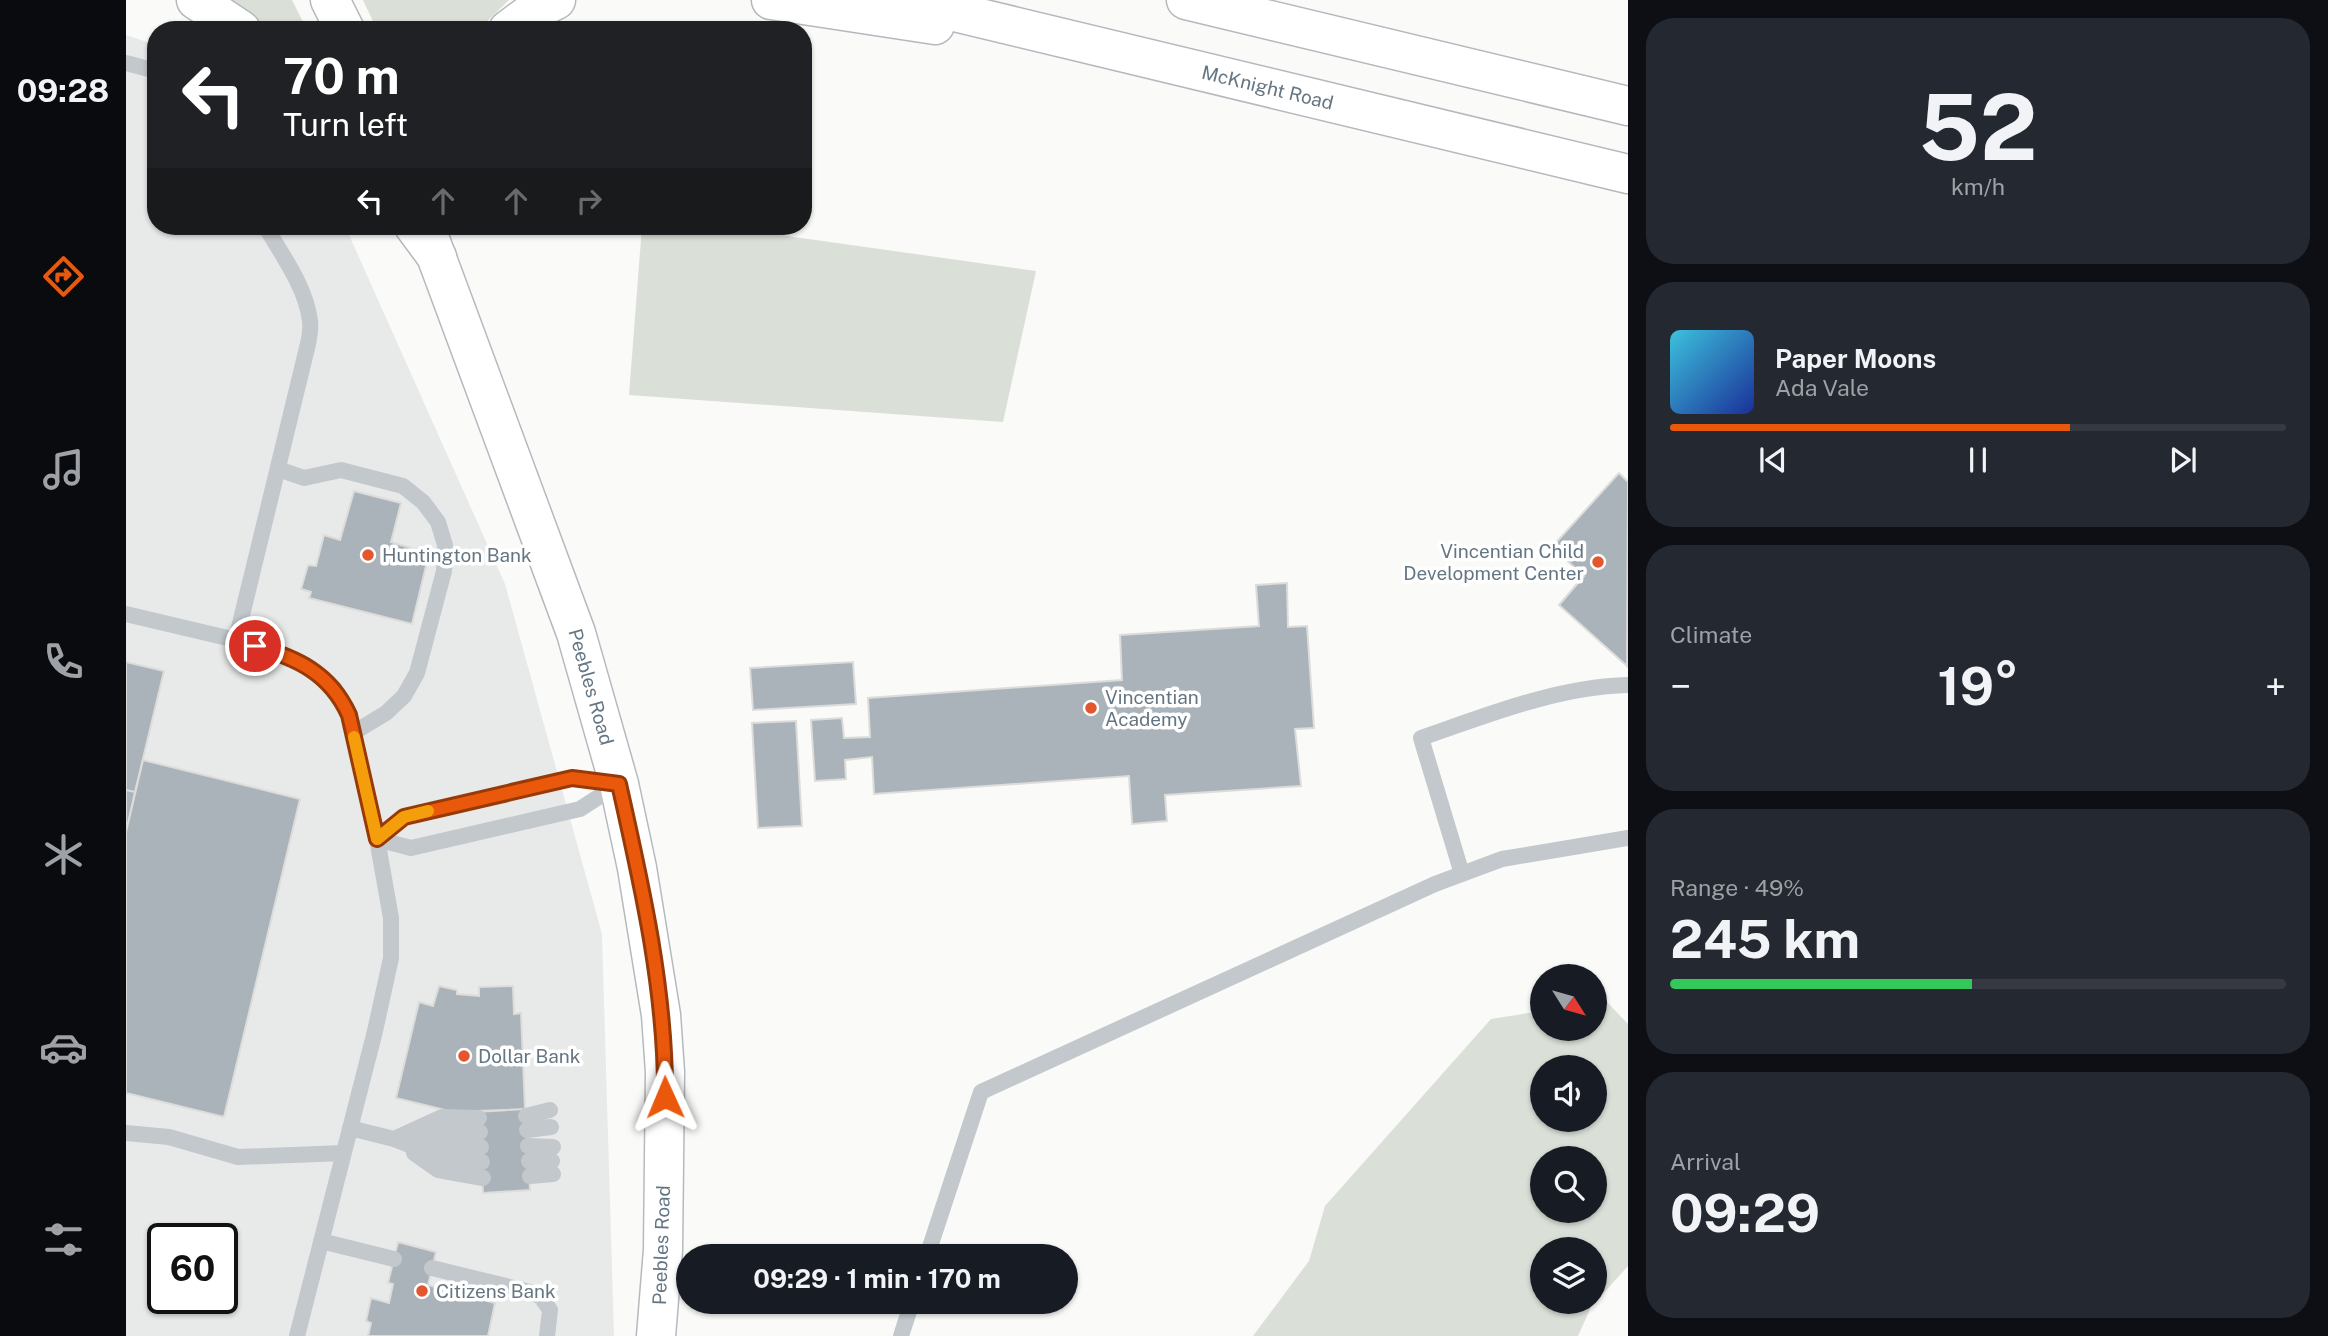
<!DOCTYPE html>
<html lang="en">
<head>
<meta charset="utf-8">
<style>
	body { margin:0; font-family:"Public Sans",sans-serif; background:#242831; color:#f1f3f6; height:100vh; display:flex; flex-direction:column; font-size:26px; white-space:nowrap }
	* { box-sizing:border-box; margin:0 }
	p { font-size:23px; color:#9ea1a6 }
	.icon { flex:none; width:38px; height:38px; fill:none; stroke:currentColor; stroke-width:2; stroke-linecap:round; stroke-linejoin:round }
	.map { position:relative; flex:1; overflow:hidden }
	.side { display:flex; flex-direction:column; gap:18px; padding:18px; background:#0d0f14; width:700px }
	.side>* { flex:none }
	.banner { position:absolute; left:21px; top:21px; width:665px; height:214px; border-radius:28px; box-shadow:0 2px 5px #0004; background:#202124; color:#fff; overflow:hidden }
	.needle { width:46px; rotate:127deg }
	.fabs { position:absolute; left:1404px; top:964px; display:grid; gap:14px }
	.fabs a { display:grid; place-items:center; width:77px; height:77px; border-radius:50%; background:#171b24; box-shadow:0 2px 5px #0004; font-size:35px }
	.speed { position:absolute; left:21px; top:1223px; display:flex; gap:14px; font-size:35px; font-weight:700; text-align:center }
	.speed>* { display:grid; place-content:center; width:91px; height:91px; border-radius:50%; background:#171b24; box-shadow:0 2px 5px #0004; line-height:1 }
	.speed .limit { border:4px solid #111; border-radius:10px; background:#fff; color:#111 }
	.pin { position:absolute; display:grid; place-items:center; width:60px; height:60px; color:#fff; margin:-30px; border:4px solid #fff; border-radius:50%; box-shadow:0 2px 7px #0007 }
	.me { position:absolute; width:77px; margin:-38px; rotate:359deg; stroke-linejoin:round; filter:drop-shadow(0 0 5px #0008) }
	.turn { display:flex; align-items:center; gap:24px; height:147px; padding:0 21px; font-size:32px }
	.turn .icon { width:91px; height:91px; stroke-width:2.5 }
	.turn b { display:block; font-size:49px; line-height:60px }
	.lanes { display:flex; align-items:center; height:66px; padding:0 21px; background:#0003; justify-content:center; gap:35px; direction:ltr }
	.lanes .off { opacity:.35 }
	.big { font-size:52px; font-weight:700; line-height:1.1 }
	.side .card { flex:1; display:flex; flex-direction:column; justify-content:center; gap:10px; min-width:0; padding:0 24px; border-radius:28px; background:#242831 }
	.side .dial { align-items:center; gap:0 }
	.dial b { font-size:91px; line-height:1 }
	.song { display:flex; align-items:center; gap:21px }
	.cover { width:84px; height:84px; border-radius:10px; background:linear-gradient(135deg,hsl(190 70% 55%),hsl(230 70% 35%)) }
	.played { height:7px; border-radius:4px; background:linear-gradient(90deg,#ea580c 65%,#363941 65%) }
	.keys { display:flex; justify-content:space-around; direction:ltr }
	.heat { display:flex; justify-content:space-between; align-items:center; font-size:38px; direction:ltr }
	.charge { height:10px; border-radius:5px; background:linear-gradient(90deg,#34c759 49%,#363941 0) }
	.trip { position:absolute; left:550px; top:1244px; width:402px; height:70px; border-radius:35px; background:#171b24; box-shadow:0 2px 5px #0004; font-weight:700; line-height:70px; text-align:center }
	main { display:flex; flex:1; min-height:0 }
	.dock { display:flex; flex-direction:column; width:126px; justify-content:space-around; align-items:center; background:#090b0e; color:#9ea1a6 }
	.dock .icon { width:49px; height:49px }
	.dock .active { color:#ea580c }
	.dock b { font-size:32px; color:#f1f3f6 }
	.map>svg:first-child { display:block }
</style>
</head>
<body>
<main>
<nav class="dock">
<b>09:28</b>
<svg class="icon active" aria-label="directions" viewBox="0 0 24 24"><path d="M12 3l9 9-9 9-9-9zM9 14v-3h6M13 9l2 2-2 2"/></svg>
<svg class="icon" aria-label="music" viewBox="0 0 24 24"><path d="M9 18V5l10-2v13"/><circle cx="6" cy="18" r="3"/><circle cx="16" cy="16" r="3"/></svg>
<svg class="icon" aria-label="phone" viewBox="0 0 24 24"><path d="M5 4h4l2 5-3 2q2 4 5 5l2-3 5 2v4C11 20 4 13 5 4z"/></svg>
<svg class="icon" aria-label="climate" viewBox="0 0 24 24"><path d="M12 3v18M4 7l16 10M4 17L20 7"/></svg>
<svg class="icon" aria-label="car" viewBox="0 0 24 24"><path d="M5 17H2v-5l4-1 3-4h7l3 4 3 1v5h-3M9 17h6M6 11h13"/><circle cx="7" cy="17" r="2"/><circle cx="17" cy="17" r="2"/></svg>
<svg class="icon" aria-label="filters" viewBox="0 0 24 24"><path d="M4 7h16M4 17h16"/><circle cx="9" cy="7" r="2"/><circle cx="15" cy="17" r="2"/></svg>
</nav>
<div class="map">
<svg width="1502" height="1336" viewBox="0 0 1502 1336">
	<rect width="100%" height="100%" fill="#fafaf8"/>
	<path fill="#e8e9e9" fill-rule="evenodd" d="M0,35l30,10v181h189l160,358 97,350 12,402h-488zM37,1239h59v59h-59z"/>
	<path fill="#dadfd7" fill-rule="evenodd" d="M104,0h62l15,30h-39z
		M237,0h146l-31,30h-101z
		M516,226h74l320,45 -33,151 -374,-27z
		M1480,1001l22,23v242l-37,41 -13,29h-325l56,-75 16,-55 166,-187 51,-8v18h52v-26zM1416,1068h52v52h-52zM1416,1158h52v53h-52zM1416,1250h52v52h-52z"/>
	<path fill="#aab3b9" stroke="#dcdcda" stroke-width="2" d="M1493,473l9,9 -1,184 -68,-61 25,-29 -32,-29z
		M228,491l47,12 -10,39 27,8 -2,9 11,3 -15,62 -103,-26 2,-6 -10,-3 7,-24 8,1 8,-31 16,5z
		M1161,583l1,44 19,-1 7,102 -19,1 6,57 -136,9 2,26 -35,3 -3,-48 -255,18 -2,-37 -27,3 1,19 -31,2 -4,-61 31,-2 2,20 26,-1 -2,-39 254,-18 -2,-45 139,-9 -3,-41z
		M0,662l38,9 -29,121 -9,-2z
		M727,662l3,42 -103,6 -3,-42z
		M670,721l6,105 -44,2 -6,-105z
		M17,760l157,39 -76,318 -98,-24v-261z
		M0,790l9,2 -9,40z
		M313,986l18,4v4l22,2v-9l34,-1 1,28 7,-1 4,96 -68,4 -61,-15 23,-96 14,4z
		M399,1109l5,81 -47,3 -5,-82z
		M272,1242l38,10 -8,33 67,18 -7,33h-120l3,-13 -5,-2 5,-23 18,5 4,-19 -5,-1z"/>
	<g fill="none" stroke-linecap="round" stroke-linejoin="round">
		<defs>
			<g id="primary">
				<path d="M204,0l15,30"/>
				<path id="s1" d="M299,226l151,407 43,151 18,84 24,147 4,57 -2,178 -7,86"/>
			</g>
			<g id="trunk">
				<path d="M70,0l45,30"/>
				<path d="M645,0l164,25"/>
				<path id="s2" d="M779,0l723,174"/>
				<path d="M1060,0l442,106"/>
				<path d="M382,30l27,-20 21,-10"/>
				<path d="M288,226l23,31"/>
			</g>
		</defs>
		<use href="#primary" stroke="#b5babe" stroke-width="41"/>
		<use href="#trunk" stroke="#b4b9bd" stroke-width="41"/>
		<path stroke="#c3c8cc" stroke-width="16" d="M0,63l30,8
			M152,469l26,9 37,-8 62,16 20,16 15,20 7,23 -1,26 -27,102 -13,23 -18,17 -33,20
			M0,614l110,26 38,11 26,12 22,14 13,12 14,26 28,124 14,79v40l-16,73 -78,305
			M110,640l71,-292c2,-8 4,-19 3,-27 -4,-34 -28,-66 -45,-95
			M251,839l34,9 169,-39 37,-24
			M251,839l27,-22 168,-39 45,6
			M1336,874l-41,-136c67,-23 135,-51 207,-53
			M400,1116l24,-6
			M224,1128l44,11 39,15 49,8
			M401,1130l24,-3
			M0,1133l43,4 69,20 105,-4
			M285,1137l20,-4 49,-1
			M268,1139l48,-22 37,1
			M306,1144l49,3
			M402,1146l25,1
			M288,1153l24,17 45,8
			M403,1161h23
			M404,1176l23,-2
			M195,1241l73,18
			M801,1256l54,-164 454,-208 67,-25 126,-21
			M306,1268l98,24 11,5 9,13 -3,26
			M775,1336l11,-34"/>
		<use href="#primary" stroke="#fff" stroke-width="38"/>
		<use href="#trunk" stroke="#fff" stroke-width="38"/>
	</g>
	<g fill="none" stroke-linecap="round" stroke-linejoin="round">
		<defs>
			<path id="route" d="M129,646c42,12 75,27 94,69l28,124 27,-22 168,-39 47,6c23,102 47,208 46,313"/>
		</defs>
		<use href="#route" stroke="#983908" stroke-width="18"/>
		<use href="#route" stroke="#ea580c" stroke-width="12"/>
		<path stroke="#f59e0b" stroke-width="12" d="M228,737l23,102 27,-22 24,-6"/>
	</g>
	<g fill="#e4572e" stroke="#fff" stroke-width="2.5">
		<circle cx="242" cy="555" r="7"/>
		<circle cx="1472" cy="562" r="7"/>
		<circle cx="965" cy="708" r="7"/>
		<circle cx="338" cy="1056" r="7"/>
		<circle cx="296" cy="1291" r="7"/>
	</g>
	<g text-anchor="middle" stroke-width="7" stroke-linejoin="round" paint-order="stroke">
		<g font-size="19" fill="#657683" stroke="#fff">
			<text dy="7" stroke="none"><textPath href="#s2" startOffset="373">McKnight Road</textPath></text>
			<text dy="7" stroke="none"><textPath href="#s1" startOffset="490">Peebles Road</textPath></text>
			<text transform="translate(535 1245) rotate(-88)" y="7">Peebles Road</text>
		</g>
		<g font-size="19" fill="#657683" stroke="#fff" text-anchor="start">
			<text x="1458" y="558" text-anchor="end">Vincentian Child<tspan x="1458" dy="22">Development Center</tspan></text>
			<text x="256" y="562">Huntington Bank</text>
			<text x="979" y="704">Vincentian<tspan x="979" dy="22">Academy</tspan></text>
			<text x="352" y="1063">Dollar Bank</text>
			<text x="310" y="1298">Citizens Bank</text>
		</g>
	</g>
</svg>
<div class="fabs">
<a><svg class="needle" viewBox="-14 -14 28 28"><path d="M0-13l5 13h-10z" fill="#e53935"/><path d="M0 13l5-13h-10z" fill="#9ea1a6"/></svg></a>
<a><svg class="icon" aria-label="sound" viewBox="0 0 24 24"><path d="M4 9h4l5-4v14l-5-4H4zM17 9q2 3 0 6"/></svg></a>
<a><svg class="icon" aria-label="search" viewBox="0 0 24 24"><circle cx="10" cy="10" r="6"/><path d="M15 15l6 6"/></svg></a>
<a><svg class="icon" aria-label="layers" viewBox="0 0 24 24"><path d="M12 4l9 5-9 5-9-5zM3 14l9 5 9-5"/></svg></a>
</div>
<div class="speed"><div class="limit">60</div></div>
<div class="pin" style="left:129px;top:646px;background:#d93025"><svg class="icon" aria-label="arrive" viewBox="0 0 24 24"><path d="M6 21V4h12l-3 4 3 4H6"/></svg></div>
<svg class="me" style="left:539px;top:1097px" viewBox="-20 -20 40 40"><path d="M0-17L14 15 0 8-14 15z" fill="#ea580c" stroke="#fff" stroke-width="4"/></svg>
<div class="trip">09:29 · 1 min · 170 m</div>
<div class="banner">
<div class="turn"><svg class="icon" aria-label="left" viewBox="0 0 24 24"><path d="M17 20v-9H6M10 6l-5 5 5 5"/></svg><div><b>70 m</b>Turn left</div></div>
<div class="lanes"><svg class="icon" aria-label="left" viewBox="0 0 24 24"><path d="M17 20v-9H6M10 6l-5 5 5 5"/></svg><svg class="icon off" aria-label="ahead" viewBox="0 0 24 24"><path d="M12 20V5M6 11l6-6 6 6"/></svg><svg class="icon off" aria-label="ahead" viewBox="0 0 24 24"><path d="M12 20V5M6 11l6-6 6 6"/></svg><svg class="icon off" aria-label="right" viewBox="0 0 24 24"><path d="M7 20v-9h11M14 6l5 5-5 5"/></svg></div>
</div>
</div>
<section class="side">
<div class="card dial"><b>52</b><p>km/h</p></div>
<div class="card">
<div class="song"><i class="cover"></i><div><b>Paper Moons</b><p>Ada Vale</p></div></div>
<div class="played"></div>
<div class="keys"><svg class="icon" aria-label="previous" viewBox="0 0 24 24"><path d="M18 5L8 12l10 7zM5 5v14"/></svg><svg class="icon" aria-label="pause" viewBox="0 0 24 24"><path d="M8 5v14M16 5v14"/></svg><svg class="icon" aria-label="next" viewBox="0 0 24 24"><path d="M6 5l10 7-10 7zM19 5v14"/></svg></div>
</div>
<div class="card"><p>Climate</p>
<div class="heat"><a>−</a><b class="big">19°</b><a>+</a></div>
</div>
<div class="card"><p>Range · 49%</p><b class="big">245 km</b><div class="charge"></div></div>
<div class="card"><p>Arrival</p><b class="big">09:29</b></div>
</section>
</main>
</body>
</html>
